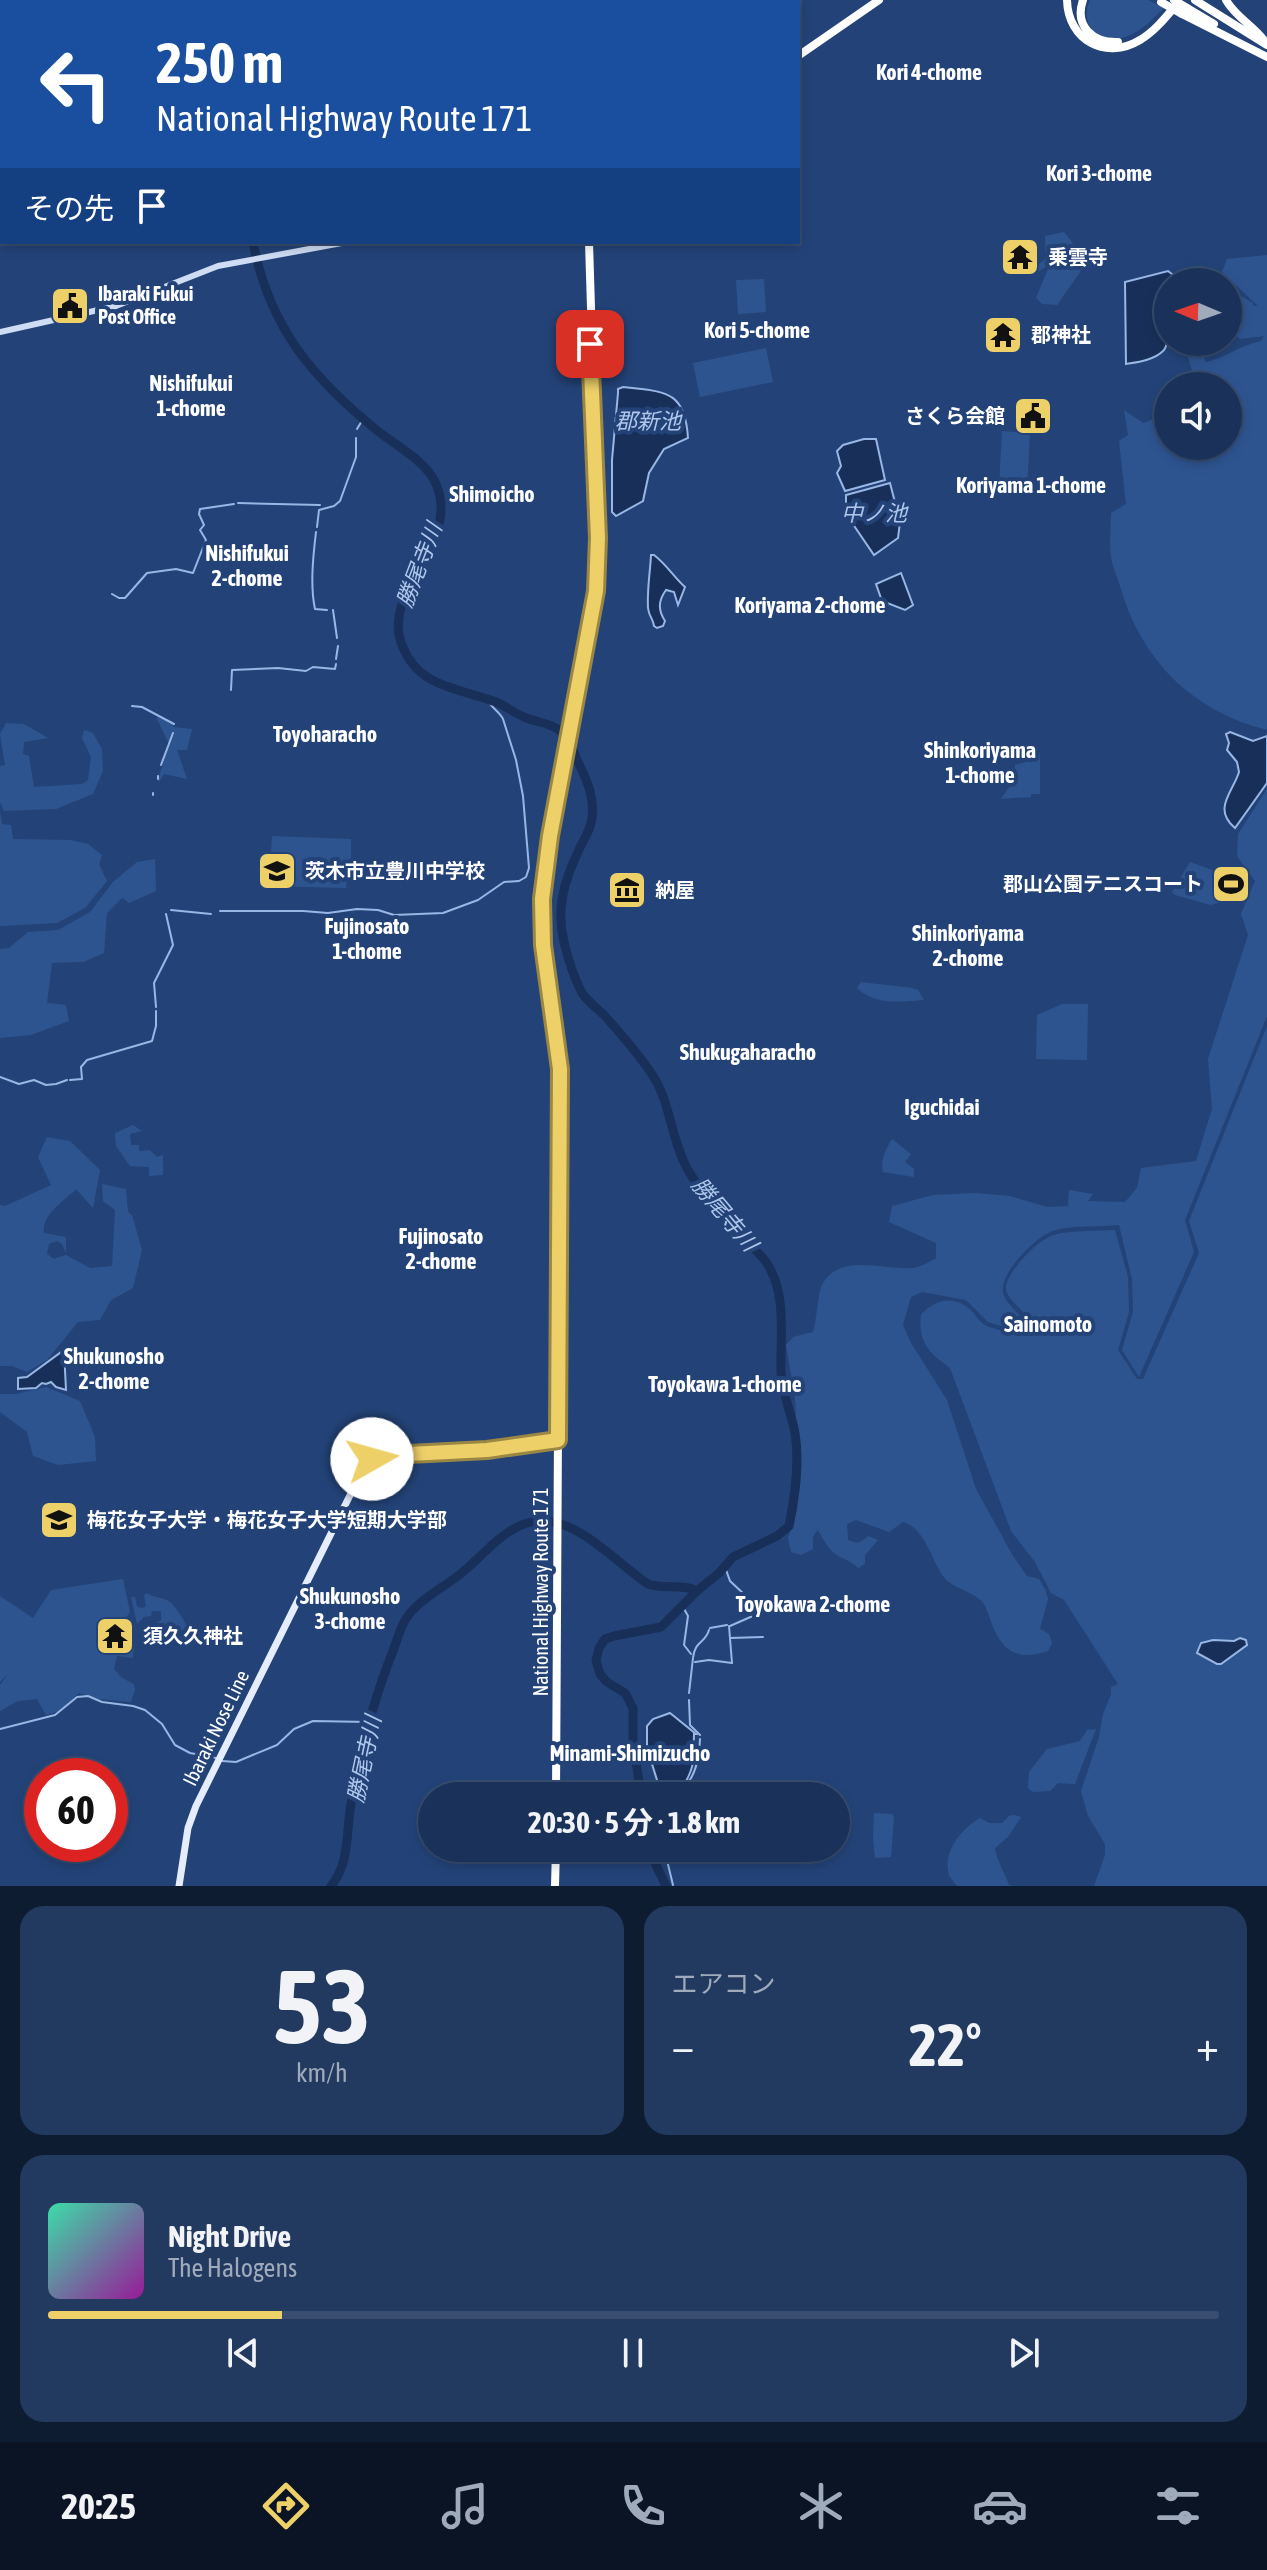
<!DOCTYPE html>
<html lang="ja">
<head>
<meta charset="utf-8">
<style>
	body { margin:0; font-family:"Asap Condensed","Noto Sans JP",sans-serif; background:#233a60; color:#f1f3f6; height:100vh; display:flex; flex-direction:column; font-size:30px; white-space:nowrap }
	* { box-sizing:border-box; margin:0 }
	p { font-size:26px; color:#9faabb }
	.icon { flex:none; width:44px; height:44px; fill:none; stroke:currentColor; stroke-width:2; stroke-linecap:round; stroke-linejoin:round }
	.map { position:relative; height:1886px; overflow:hidden }
	.panel { display:flex; flex-direction:column; gap:20px; padding:20px; background:#0e1c32; flex:1 }
	.panel>* { flex:none }
	.guide { position:absolute; left:0px; top:0px; width:800px; height:244px; box-shadow:0 4px 12px #0003,0 0 0 2px #384d70; background:#1a4fa0; color:#fff; overflow:hidden }
	.needle { width:52px; rotate:272deg }
	.controls { position:absolute; left:1154px; top:268px; display:grid; gap:16px }
	.controls a { display:grid; place-items:center; width:88px; height:88px; border-radius:50%; background:#1a325a; box-shadow:0 4px 12px #0003,0 0 0 2px #384d70; font-size:40px }
	.speed { position:absolute; left:24px; top:1758px; display:flex; gap:16px; font-size:40px; font-weight:700; text-align:center }
	.speed>* { display:grid; place-content:center; width:104px; height:104px; border-radius:50%; background:#1a325a; box-shadow:0 4px 12px #0003,0 0 0 2px #384d70; line-height:1 }
	.speed .limit { border:12px solid #d22; background:#fff; color:#111 }
	.pin { position:absolute; display:grid; place-items:center; width:68px; height:68px; color:#fff; margin:-34px; border-radius:16px; box-shadow:0 4px 12px #0006 }
	.me { position:absolute; width:88px; margin:-44px; rotate:83deg; stroke-linejoin:round; filter:drop-shadow(0 0 6px #0008) }
	.turn { display:flex; align-items:center; gap:28px; height:168px; padding:0 24px; font-size:36px }
	.turn .icon { width:104px; height:104px; stroke-width:2.5 }
	.turn b { display:block; font-size:56px; line-height:68px }
	.then { display:flex; align-items:center; height:76px; padding:0 24px; background:#0003; gap:16px; font-size:30px }
	.big { font-size:60px; font-weight:700; line-height:1.1 }
	.panel .tile { flex:1; display:flex; flex-direction:column; justify-content:center; gap:12px; min-width:0; padding:0 28px; border-radius:24px; background:#233a60 }
	.panel .dial { align-items:center; gap:0 }
	.dial b { font-size:104px; line-height:1 }
	.song { display:flex; align-items:center; gap:24px }
	.cover { width:96px; height:96px; border-radius:12px; background:linear-gradient(135deg,hsl(160 70% 55%),hsl(300 70% 35%)) }
	.played { height:8px; border-radius:4px; background:linear-gradient(90deg,#eed069 20%,#384d70 20%) }
	.keys { display:flex; justify-content:space-around; direction:ltr }
	.heat { display:flex; justify-content:space-between; align-items:center; font-size:44px; direction:ltr }
	.panel .tiles { flex:1; display:grid; gap:20px; grid-template-columns:1fr 1fr }
	.tile:last-child { grid-column:span 2 }
	.trip { position:absolute; left:418px; top:1782px; width:432px; height:80px; border-radius:40px; background:#1a325a; box-shadow:0 4px 12px #0003,0 0 0 2px #384d70; font-weight:700; line-height:80px; text-align:center }
	.tab-bar { display:flex; height:128px; justify-content:space-around; align-items:center; background:#0a1424; color:#9faabb }
	.tab-bar .icon { width:56px; height:56px }
	.tab-bar .on { color:#eed069 }
	.tab-bar b { font-size:36px; color:#f1f3f6 }
	.map>svg:first-child { display:block }
</style>
</head>
<body>
<div class="map">
<svg width="1267" height="1886" viewBox="0 0 1267 1886">
	<rect width="100%" height="100%" fill="#234378"/>
	<path fill="#2e5490" d="M1090,0h58l16,8c-11,10 -22,23 -36,28 -26,11 -50,-9 -38,-36z
		M1064,232l11,14 11,3 3,10 -32,46 -15,-1 -6,-6 14,-34 -11,7h-4v-4l11,-8 -1,-23z
		M1267,255v475c-75,-19 -126,-70 -147,-144 -3,-10 -8,-20 -9,-30 -2,-14 0,-29 0,-43l15,-9 -7,-63 9,-6 -4,-25 19,13 25,-9v32h60v-60h-32l-12,-44h13l9,20c20,-4 34,-17 55,-21l3,-5 -24,3 -12,-10v-42l6,1 7,8 12,7 1,3h4l-36,-34 5,-13z
		M764,279l2,33 -28,2 -2,-34z
		M766,348l7,34 -73,15 -7,-34z
		M1002,431l28,2 -3,57 -28,-2z
		M158,717l16,7 -1,3 19,2 -5,21h-10l10,29 -23,-5 -5,8 -1,-2 11,-36 -12,-25z
		M6,723l18,1 24,14 -24,4 -1,12 6,2 5,31 48,-3 6,-4 3,-23 -9,-19 2,-8 9,3 9,16 1,22 -10,23 -37,15 -52,2 -4,-9v-36l5,-1 -5,-31z
		M1034,754h6v40h-9v3l-30,2 17,-25 -3,-2v-7l15,-4z
		M1267,789v227l-82,204 9,32 -55,125 -17,-27 11,-38 -1,-33 -13,-54c-20,2 -45,0 -64,5 -18,5 -60,46 -51,66 3,7 11,14 16,20l-6,14 -26,-8 -22,-22 -44,-8 -11,5 -8,28 8,18 36,57 29,89 37,67 14,20 12,3 6,10 3,10 -8,30 9,5 3,9 -4,8c-27,9 -43,4 -55,-24 -3,-7 -5,-16 -9,-23 -9,-13 -32,-15 -41,-28 -12,-17 -18,-48 -40,-54l-14,10 -33,-12 -9,4 1,16c9,4 13,3 20,-4l10,4 -13,15v9l-7,4c-6,-6 -11,-8 -18,-11 -11,-6 -16,-16 -22,-27l-5,6v13l-12,6 -10,-3 -3,-14 9,-27 2,-42 -4,-71 -9,-53 7,-8 20,-5c4,-12 5,-42 10,-49 19,-31 62,-12 90,-15 8,-1 16,-6 23,-10v-15l-47,-21 3,-16 41,-11 41,-2 36,3 37,11 21,-1 1,-16 24,4 -5,7 37,1 12,-14 4,-20 55,-7 16,-52 -4,-50 40,-124 -7,-21 14,-33 -18,-25 1,-22z
		M0,812l2,12 9,1 2,14 57,1 18,4 14,11 -3,9 8,17 -22,27 -28,15 -57,3z
		M272,836l79,3v31h-4l-1,18 -77,-2z
		M155,859l1,32 -27,12 -7,-5 -15,15 -3,40 -21,9 -31,1 -5,40 19,2 3,16 -38,14 -31,3v-89l9,-1 19,-16 30,-2 32,-18 23,-30 24,-20z
		M1190,862l25,9 17,-3 9,9 -9,22 -21,6 -36,-10 -3,-3z
		M861,982l51,6 6,2 6,10c-24,2 -50,5 -67,-12z
		M1062,1004h26l-1,56 -51,-1 1,-44z
		M1267,1026v860h-173l11,-31v-11l-17,-28 -7,-25 18,-54 4,-23 8,-20v-7l7,-3 -54,-84 -13,-7 -16,-31 -24,-31 -61,-163c-22,-16 -32,-26 -29,-54 14,-13 29,-19 46,-7 7,5 11,14 18,18 9,5 22,6 32,9l7,-12 -1,-10c-5,-6 -18,-16 -17,-25 1,-15 31,-46 45,-51 14,-6 48,-5 64,-6l13,47 1,35 -11,38 19,29h6l56,-126 -10,-32z
		M133,1125l9,6 -12,3 1,11h8v6l11,-1 7,7 6,-2v20l-14,1v-9l-19,-1 -14,-20 -1,-13z
		M47,1137l23,4 30,29 -7,38 -17,-19c-12,12 -35,26 -32,44l22,4v16l-4,-9 -5,-3 -8,3 -2,10 7,5 12,-4 24,13 22,-2 3,-56 -12,-9 -1,-17 24,5 2,23 4,3 10,35 -9,38 -22,12 -11,20 -22,2 -31,38 -20,12 -15,-6h-12v-161l5,1 46,-21 -13,-28z
		M892,1139l19,15 -6,8 9,7v8l-31,-5c-3,-12 3,-23 9,-33z
		M46,1387l34,14 15,36 1,24 -38,4 -25,-9 -6,-24 -27,-20v-18h16z
		M123,1579l7,33 -12,16h-5l-1,4 -12,-4 -3,8 8,3v8l11,2 4,-9 14,5 -1,13 -16,-2 -3,13 8,9 12,6 1,6 -4,12 -33,-3 -19,-6 -19,18 -14,4 -9,-16 -19,2 -18,10v-26l8,-11 -8,8v-86l33,22 18,-28z
		M147,1593c7,5 13,4 20,7 9,5 16,20 21,28l-13,5 -5,10h-16l2,-5 -4,-11 9,-7v-9h-9l-1,5 -7,1 -7,7 -6,-27h4l2,10 6,1 3,-2 -2,-11z
		M1096,1729l-21,55 -17,-1 -8,8 -17,1 -5,-4 1,-16 18,-23 33,-8 7,-11z
		M874,1813l18,1 2,3 -3,40 -16,1 -2,-19z
		M1014,1815l7,2 -13,20 -13,11c1,11 10,25 14,37l5,1h-57c-3,-4 -6,-7 -8,-11 -7,-23 13,-47 31,-57l9,5h13l7,-7z"/>
	<path fill="#183059" stroke="#99b7e5" stroke-width="2" d="M1168,271l9,7v4h-9c0,15 4,62 -5,69 -9,9 -25,11 -37,13l-1,-82z
		M623,387c41,5 62,2 65,51l-24,11 -15,24 -6,28 -27,15 -4,-4v-52l6,-67v-4z
		M864,439h12l9,41 -40,11 -8,-18 4,-7 -4,-15 6,-6z
		M890,483l10,39 -2,16 -24,17 -28,-41v-19z
		M651,555h3c12,9 20,22 31,32l-7,18 -4,-13 -8,-2c-8,11 -8,20 -1,31l-2,5 -6,2 -3,-2c-1,-8 -5,-9 -6,-18 -1,-19 2,-34 3,-53z
		M901,573l12,32 -8,5 -23,-9 -6,-17z
		M1230,732l23,9 14,-5v47l-32,45c-23,-19 -2,-36 4,-56l-2,-10 -10,-12 2,-7 -3,-9z
		M64,1350l2,40 -10,-3 -5,-5 -5,2 -4,-1 -6,5 -18,1v-11l9,-1z
		M1240,1638l6,2 1,5 -26,19h-4l-20,-11 4,-10 12,-3 21,1z
		M670,1713l26,21h-2c-1,19 3,28 -9,49l-13,6 -6,7h-4l-15,-48v-22l6,-7z"/>
	<g fill="none" stroke-linecap="round" stroke-linejoin="round">
		<path stroke="#99b7e5" stroke-width="2" d="M357,429l6,-10
			M238,503l82,2
			M317,527l2,-17 15,-4 6,-5 16,-44v-19
			M316,532c-3,25 -6,54 -1,77l12,1
			M112,594l7,4h6l22,-25 29,-4 17,4 13,-33 -6,-10 4,-5 -5,-11 1,-5 34,-5
			M333,610l4,28
			M336,659l2,-13
			M231,690l1,-20 46,-2 28,3 7,-4 22,2 1,-5
			M132,706l10,1 32,17
			M161,765l12,-32
			M158,779v-3
			M153,795v-2
			M171,910l40,4
			M220,911h83l25,2 29,-4 21,1 16,5 49,-2 35,-13 26,-18 15,-1 7,-4 3,-9 -6,-72 -7,-36 -13,-41c-4,-8 -11,-10 -15,-19
			M156,1007l-2,-24 19,-38 -7,-31
			M0,1077l19,7 15,-4 12,5 10,-1 11,-4
			M70,1080l12,-1 -1,-12 6,-7 65,-19 4,-15v-15
			M725,1567l5,14 16,15
			M683,1607l5,9 -4,29 7,9
			M730,1626l25,-11
			M710,1628l17,-3
			M730,1638l33,-1
			M693,1658c2,-18 12,-14 16,-28
			M695,1662l14,-2 23,3 -3,-37
			M689,1693l4,-35
			M689,1700l1,25 10,10
			M0,1729l55,-14 22,-18 11,-1 14,6 31,4 12,4 17,14 13,21 15,8 26,5
			M222,1761l14,1 41,-17 17,-16 19,-8 56,1
			M668,1796c5,-8 9,-6 17,-11 11,-8 15,-33 15,-46
			M664,1848l9,37"/>
		<path stroke="#183059" stroke-width="9" d="M337,2l3,-2
			M0,76h2
			M253,242c16,85 60,137 126,190 18,14 48,30 57,52 26,59 -56,106 -34,161 16,43 57,43 94,57 10,4 18,11 28,15 14,6 31,6 42,19 6,7 8,19 13,28 9,18 17,38 12,59 -2,10 -9,19 -13,29 -14,29 -22,58 -14,90 4,17 10,36 18,51 6,9 15,15 22,22 17,19 35,39 49,61 17,25 18,64 35,94 13,23 29,43 48,61 10,11 24,21 32,34 19,31 12,73 13,107 1,21 10,40 14,61 5,30 0,63 -6,93l-12,10 -44,21 -14,16 -21,17 -37,37 -47,9 -9,3 -6,9 -3,13 4,13 7,8 18,11 8,15v32l8,56
			M648,1848l18,38
			M331,1886c19,-23 15,-54 20,-82 9,-52 22,-103 42,-153 5,-13 8,-28 18,-39 14,-17 36,-26 53,-41 18,-15 39,-41 63,-48 46,-13 87,39 121,61 17,6 35,-1 49,7"/>
		<path stroke="#cedcf4" stroke-width="6" d="M0,332l116,-26 102,-40 129,-24"/>
		<path stroke="#e5ecfc" stroke-width="7" d="M179,1886l9,-58 8,-22 169,-341 7,-6 17,-4 98,-5 71,-10"/>
		<path stroke="#fff" stroke-width="8" d="M1067,0c1,40 38,61 73,40 15,-9 26,-23 37,-36
			M1083,0c-9,26 10,43 35,42
			M1195,0l72,45
			M1226,0c10,18 29,26 40,43
			M1187,8l27,16
			M1182,14l85,43
			M798,56l81,-56
			M556,1796l4,-727 -17,-124 -1,-46 8,-63 46,-245 2,-53 -9,-296
			M555,1886l1,-38"/>
		<path stroke="#fff" stroke-width="8" d="M1174,0l13,8
			M1161,2l21,12"/>
	</g>
	<g fill="none" stroke-linecap="round" stroke-linejoin="round">
		<defs>
			<path id="route" d="M372,1459l17,-4 98,-5 71,-10 2,-371 -17,-124 -1,-46 8,-63 46,-245 2,-53 -8,-194"/>
		</defs>
		<use href="#route" stroke="#9b8744" stroke-width="20"/>
		<use href="#route" stroke="#eed069" stroke-width="14"/>
	</g>
	<defs>
		<symbol id="temple-square" viewBox="-11 -11 22 22"><rect x="-9" y="-9" width="18" height="18" rx="4" fill="#eed069" stroke="#234378"/><path d="M0-6L5-2H3V0L6.5 2.5H4V6H1.5V3h-3V6H-4V2.5H-6.5L-3 0V-2H-5Z" fill="#111"/></symbol>
		<symbol id="civic-square" viewBox="-11 -11 22 22"><rect x="-9" y="-9" width="18" height="18" rx="4" fill="#eed069" stroke="#234378"/><path d="M-.6-6.5H3V-4.5H.6V-3L4-1V1h2V6H-6V1h2V-1L-.6-3ZM-1.2 2.5V6h2.4V2.5Z" fill="#111"/></symbol>
		<symbol id="school-square" viewBox="-11 -11 22 22"><rect x="-9" y="-9" width="18" height="18" rx="4" fill="#eed069" stroke="#234378"/><path d="M0-5L7-2L0 1L-7-2ZM-4 1L0 2.5L4 1V4Q0 6-4 4Z" fill="#111"/></symbol>
		<symbol id="stadium-square" viewBox="-11 -11 22 22"><rect x="-9" y="-9" width="18" height="18" rx="4" fill="#eed069" stroke="#234378"/><path d="M0-5a6.5 5 0 1 0 0 10a6.5 5 0 1 0 0-10ZM-3.5-1.8h7v3.6h-7Z" fill="#111"/></symbol>
		<symbol id="museum-square" viewBox="-11 -11 22 22"><rect x="-9" y="-9" width="18" height="18" rx="4" fill="#eed069" stroke="#234378"/><path d="M0-6L6-3V-2H-6V-3ZM-5-1h2V3h-2ZM-1-1h2V3h-2ZM3-1h2V3H3ZM-6 4H6V6H-6Z" fill="#111"/></symbol>
		<symbol id="university-square" viewBox="-11 -11 22 22"><rect x="-9" y="-9" width="18" height="18" rx="4" fill="#eed069" stroke="#234378"/><path d="M0-5L7-2L0 1L-7-2ZM-4 1L0 2.5L4 1V4Q0 6-4 4Z" fill="#111"/></symbol>
	</defs>
	<g fill-rule="evenodd">
		<use href="#temple-square" x="998" y="235" width="44" height="44"/>
		<use href="#civic-square" x="48" y="284" width="44" height="44"/>
		<use href="#temple-square" x="981" y="313" width="44" height="44"/>
		<use href="#civic-square" x="1011" y="394" width="44" height="44"/>
		<use href="#school-square" x="255" y="849" width="44" height="44"/>
		<use href="#stadium-square" x="1209" y="862" width="44" height="44"/>
		<use href="#museum-square" x="605" y="868" width="44" height="44"/>
		<use href="#university-square" x="37" y="1498" width="44" height="44"/>
		<use href="#temple-square" x="93" y="1614" width="44" height="44"/>
	</g>
	<g text-anchor="middle" stroke-width="8" stroke-linejoin="round" paint-order="stroke">
		<g font-size="20" font-weight="bold" fill="#fff" stroke="#234378" text-anchor="start">
			<text x="1048" y="264">乗雲寺</text>
			<text x="98" y="301">Ibaraki Fukui<tspan x="98" dy="23">Post Office</tspan></text>
			<text x="1031" y="342">郡神社</text>
			<text x="1005" y="423" text-anchor="end">さくら会館</text>
			<text x="305" y="878">茨木市立豊川中学校</text>
			<text x="1203" y="891" text-anchor="end">郡山公園テニスコート</text>
			<text x="655" y="897">納屋</text>
			<text x="87" y="1527">梅花女子大学・梅花女子大学短期大学部</text>
			<text x="143" y="1643">須久久神社</text>
		</g>
		<g font-size="20" fill="#fff" stroke="#234378">
			<text transform="translate(541 1592) rotate(-90)" y="7">National Highway Route 171</text>
			<text transform="translate(216 1728) rotate(-64)" y="7">Ibaraki Nose Line</text>
		</g>
		<g font-size="22" font-weight="bold" fill="#fff" stroke="#234378">
			<text x="929" y="80">Kori 4-chome</text>
			<text x="1099" y="181">Kori 3-chome</text>
			<text x="757" y="338">Kori 5-chome</text>
			<text x="191" y="391">Nishifukui<tspan x="191" dy="25">1-chome</tspan></text>
			<text x="1031" y="493">Koriyama 1-chome</text>
			<text x="492" y="502">Shimoicho</text>
			<text x="247" y="561">Nishifukui<tspan x="247" dy="25">2-chome</tspan></text>
			<text x="810" y="613">Koriyama 2-chome</text>
			<text x="325" y="742">Toyoharacho</text>
			<text x="980" y="758">Shinkoriyama<tspan x="980" dy="25">1-chome</tspan></text>
			<text x="367" y="934">Fujinosato<tspan x="367" dy="25">1-chome</tspan></text>
			<text x="968" y="941">Shinkoriyama<tspan x="968" dy="25">2-chome</tspan></text>
			<text x="748" y="1060">Shukugaharacho</text>
			<text x="942" y="1115">Iguchidai</text>
			<text x="441" y="1244">Fujinosato<tspan x="441" dy="25">2-chome</tspan></text>
			<text x="1048" y="1332">Sainomoto</text>
			<text x="114" y="1364">Shukunosho<tspan x="114" dy="25">2-chome</tspan></text>
			<text x="725" y="1392">Toyokawa 1-chome</text>
			<text x="350" y="1604">Shukunosho<tspan x="350" dy="25">3-chome</tspan></text>
			<text x="813" y="1612">Toyokawa 2-chome</text>
			<text x="630" y="1761">Minami-Shimizucho</text>
		</g>
		<g font-size="22" font-style="italic" fill="#b0c7ec" stroke="#234378">
			<text x="648" y="429">郡新池</text>
			<text x="874" y="521">中ノ池</text>
			<text transform="translate(419 565) rotate(-69)" y="8">勝尾寺川</text>
			<text transform="translate(725 1214) rotate(50)" y="8">勝尾寺川</text>
			<text transform="translate(364 1759) rotate(-78)" y="8">勝尾寺川</text>
		</g>
	</g>
</svg>
<div class="controls">
<a><svg class="needle" viewBox="-14 -14 28 28"><path d="M0-13l5 13h-10z" fill="#e53935"/><path d="M0 13l5-13h-10z" fill="#9faabb"/></svg></a>
<a><svg class="icon" aria-label="sound" viewBox="0 0 24 24"><path d="M4 9h4l5-4v14l-5-4H4zM17 9q2 3 0 6"/></svg></a>
</div>
<div class="speed"><div class="limit">60</div></div>
<div class="pin" style="left:590px;top:344px;background:#d93025"><svg class="icon" aria-label="arrive" viewBox="0 0 24 24"><path d="M6 21V4h12l-3 4 3 4H6"/></svg></div>
<svg class="me" style="left:372px;top:1459px" viewBox="-20 -20 40 40"><circle r="19" fill="#fff"/><path d="M0-13L10 11 0 6-10 11z" fill="#eed069"/></svg>
<div class="trip">20:30 · 5 分 · 1.8 km</div>
<div class="guide">
<div class="turn"><svg class="icon" aria-label="left" viewBox="0 0 24 24"><path d="M17 20v-9H6M10 6l-5 5 5 5"/></svg><div><b>250 m</b>National Highway Route 171</div></div>
<div class="then">その先<svg class="icon" aria-label="arrive" viewBox="0 0 24 24"><path d="M6 21V4h12l-3 4 3 4H6"/></svg></div>
</div>
</div>
<section class="panel">
<div class="tiles">
<div class="tile dial"><b>53</b><p>km/h</p></div>
<div class="tile"><p>エアコン</p>
<div class="heat"><a>−</a><b class="big">22°</b><a>+</a></div>
</div>
<div class="tile">
<div class="song"><i class="cover"></i><div><b>Night Drive</b><p>The Halogens</p></div></div>
<div class="played"></div>
<div class="keys"><svg class="icon" aria-label="previous" viewBox="0 0 24 24"><path d="M18 5L8 12l10 7zM5 5v14"/></svg><svg class="icon" aria-label="pause" viewBox="0 0 24 24"><path d="M8 5v14M16 5v14"/></svg><svg class="icon" aria-label="next" viewBox="0 0 24 24"><path d="M6 5l10 7-10 7zM19 5v14"/></svg></div>
</div>
</div>
</section>
<nav class="tab-bar">
<b>20:25</b>
<svg class="icon on" aria-label="directions" viewBox="0 0 24 24"><path d="M12 3l9 9-9 9-9-9zM9 14v-3h6M13 9l2 2-2 2"/></svg>
<svg class="icon" aria-label="music" viewBox="0 0 24 24"><path d="M9 18V5l10-2v13"/><circle cx="6" cy="18" r="3"/><circle cx="16" cy="16" r="3"/></svg>
<svg class="icon" aria-label="phone" viewBox="0 0 24 24"><path d="M5 4h4l2 5-3 2q2 4 5 5l2-3 5 2v4C11 20 4 13 5 4z"/></svg>
<svg class="icon" aria-label="climate" viewBox="0 0 24 24"><path d="M12 3v18M4 7l16 10M4 17L20 7"/></svg>
<svg class="icon" aria-label="car" viewBox="0 0 24 24"><path d="M5 17H2v-5l4-1 3-4h7l3 4 3 1v5h-3M9 17h6M6 11h13"/><circle cx="7" cy="17" r="2"/><circle cx="17" cy="17" r="2"/></svg>
<svg class="icon" aria-label="filters" viewBox="0 0 24 24"><path d="M4 7h16M4 17h16"/><circle cx="9" cy="7" r="2"/><circle cx="15" cy="17" r="2"/></svg>
</nav>
</body>
</html>
